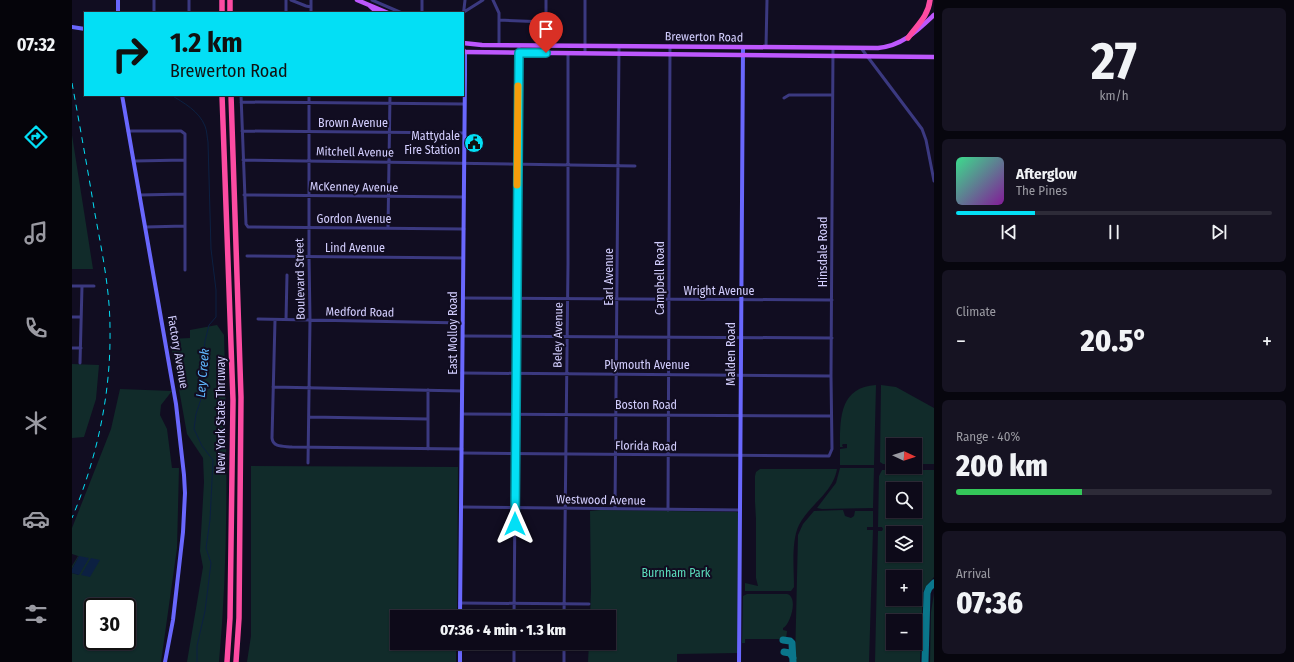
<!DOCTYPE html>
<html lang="en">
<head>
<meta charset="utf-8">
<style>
	body { margin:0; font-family:"Fira Sans Condensed",sans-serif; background:#161322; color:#f1f3f6; height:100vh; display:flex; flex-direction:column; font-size:15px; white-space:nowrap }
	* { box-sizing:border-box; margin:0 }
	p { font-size:13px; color:#9a9aa2 }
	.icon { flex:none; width:22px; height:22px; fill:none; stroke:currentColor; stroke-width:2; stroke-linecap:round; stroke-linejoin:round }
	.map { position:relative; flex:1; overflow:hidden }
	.drawer { display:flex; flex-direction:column; gap:8px; padding:8px; background:#07060e; width:360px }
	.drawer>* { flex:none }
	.banner { position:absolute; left:12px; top:12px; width:380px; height:84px; border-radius:0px; box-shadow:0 1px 3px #0004,0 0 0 1px #2d2b38; background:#03dff5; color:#111; overflow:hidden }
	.needle { width:26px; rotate:94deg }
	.controls { position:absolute; left:814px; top:438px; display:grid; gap:8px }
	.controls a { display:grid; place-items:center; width:36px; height:36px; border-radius:0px; background:#0d0a19; box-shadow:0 1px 3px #0004,0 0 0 1px #2d2b38; font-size:20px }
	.speed { position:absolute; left:12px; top:598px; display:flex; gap:8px; font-size:20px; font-weight:700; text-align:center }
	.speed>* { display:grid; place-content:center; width:52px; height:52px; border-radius:50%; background:#0d0a19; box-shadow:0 1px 3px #0004,0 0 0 1px #2d2b38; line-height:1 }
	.speed .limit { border:2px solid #111; border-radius:6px; background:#fff; color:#111 }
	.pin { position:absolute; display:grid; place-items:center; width:34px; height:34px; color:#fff; margin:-41px -17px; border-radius:50% 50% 50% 0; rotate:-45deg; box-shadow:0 0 4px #0007 }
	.pin .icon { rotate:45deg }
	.me { position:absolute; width:44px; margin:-22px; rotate:0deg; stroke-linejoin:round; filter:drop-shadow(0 0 3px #0008) }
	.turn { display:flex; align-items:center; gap:14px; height:84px; padding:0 20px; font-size:18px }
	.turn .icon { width:52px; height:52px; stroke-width:2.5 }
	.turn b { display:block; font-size:28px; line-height:34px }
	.big { font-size:30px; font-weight:800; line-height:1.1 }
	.drawer .card { flex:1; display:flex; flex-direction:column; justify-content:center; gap:6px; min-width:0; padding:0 14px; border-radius:6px; background:#161322 }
	.drawer .dial { align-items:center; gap:0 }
	.dial b { font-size:52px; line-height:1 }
	.song { display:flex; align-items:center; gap:12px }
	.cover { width:48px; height:48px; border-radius:6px; background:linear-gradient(135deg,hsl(150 70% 55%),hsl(290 70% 35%)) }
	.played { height:4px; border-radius:2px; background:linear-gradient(90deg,#03dff5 25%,#2d2b38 25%) }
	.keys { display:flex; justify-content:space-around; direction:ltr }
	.heat { display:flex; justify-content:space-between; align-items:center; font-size:22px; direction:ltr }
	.charge { height:6px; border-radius:3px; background:linear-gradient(90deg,#34c759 40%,#2d2b38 0) }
	.trip { position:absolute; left:318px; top:610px; width:226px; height:40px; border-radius:0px; background:#0d0a19; box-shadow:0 1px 3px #0004,0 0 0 1px #2d2b38; font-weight:800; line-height:40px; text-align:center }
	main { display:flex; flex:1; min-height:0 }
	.menu { display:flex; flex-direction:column; width:72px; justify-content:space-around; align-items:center; background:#05040a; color:#9a9aa2 }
	.menu .icon { width:28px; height:28px }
	.menu .current { color:#03dff5 }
	.menu b { font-size:18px; color:#f1f3f6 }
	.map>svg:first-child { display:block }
</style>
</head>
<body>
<main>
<nav class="menu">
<b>07:32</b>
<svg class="icon current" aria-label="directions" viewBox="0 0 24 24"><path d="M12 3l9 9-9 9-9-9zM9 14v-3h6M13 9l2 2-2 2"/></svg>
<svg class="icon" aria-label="music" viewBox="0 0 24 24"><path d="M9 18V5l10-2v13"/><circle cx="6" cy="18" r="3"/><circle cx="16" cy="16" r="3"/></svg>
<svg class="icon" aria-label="phone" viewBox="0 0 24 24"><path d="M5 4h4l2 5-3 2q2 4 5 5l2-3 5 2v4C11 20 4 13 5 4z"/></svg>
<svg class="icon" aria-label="climate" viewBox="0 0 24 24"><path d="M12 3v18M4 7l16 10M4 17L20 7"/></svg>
<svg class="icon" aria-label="car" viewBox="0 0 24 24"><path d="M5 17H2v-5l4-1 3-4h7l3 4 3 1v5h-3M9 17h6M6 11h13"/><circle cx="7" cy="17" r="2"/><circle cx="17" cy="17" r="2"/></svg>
<svg class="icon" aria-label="filters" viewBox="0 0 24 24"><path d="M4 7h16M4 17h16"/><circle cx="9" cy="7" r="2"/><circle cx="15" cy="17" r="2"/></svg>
</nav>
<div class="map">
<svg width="862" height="662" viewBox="0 0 862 662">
	<rect width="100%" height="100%" fill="#110d21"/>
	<path fill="#112b2a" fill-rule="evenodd" d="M0,135l21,134h-21z
		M145,325l7,10c3,109 5,218 -5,327h-32l16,-95 -3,-16 4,-69 -1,-24 -16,-24 -17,-95 20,-1v-8z
		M0,364l27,1 -3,34 -12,38 -12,1z
		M804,385l-2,80h-34v-16l7,-1v-4h-4l-1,1 1,2h-3c0,-27 -1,-60 36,-62z
		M809,385l15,2 38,21v56h-19v-19h-22v19h-10l-3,-2z
		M48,389l52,2 -11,14 -1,10 7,14 5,39h7l-2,80 -16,114h-89v-89l7,2v-19l-7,13v-3l6,-10 -6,-2v-26l39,-99zM21,607h34v34h-34z
		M179,466l207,1 -1,150h-60v26h59v19h-209l4,-26z
		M768,468h34l-1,40 -51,1 -5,-1 19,-25z
		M688,469h77c-4,24 -28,36 -38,56 -8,16 -5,44 -5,62l-3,4h-46v-8l13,3 -2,-8v-59l-1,-17v-26l1,-4z
		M810,470h52v107l-8,9 -3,6 -3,70h-45l3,-131h4l1,-2 -1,-2h-4l1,-51zM821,489h22v22h-22zM821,533h22v22h-22zM821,577h22v22h-22zM821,621h22v22h-22z
		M529,510l136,2 1,1 -1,140 -60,1v8h-89l1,-19h20v-26h-19l1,-26 -1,-80z
		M771,510l2,6 6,2 3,-2 1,-5h18v16h-6v3h6l-4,132h-74l3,-127 5,-11 11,-13z
		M862,593v69h-4l1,-50z
		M675,594h40c12,3 3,31 -4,34v2l4,1 -1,8h-41v4h-3l1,-47z"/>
	<path fill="#0c2042" d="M7,556l10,2 -10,17 -7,-2v-4z
		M19,558l9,2 -10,17 -9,-2z"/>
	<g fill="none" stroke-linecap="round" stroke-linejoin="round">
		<path stroke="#0c2042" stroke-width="1" d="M99,95c13,8 28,16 34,31 2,5 2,11 3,16l3,107 5,41v27l-7,8 -4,16 -4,39v19l-5,15 -2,15 8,17 11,14 -3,60 -4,28 5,15 -6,48 -8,35v16"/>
		<path stroke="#0a768b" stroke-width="7" d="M711,640l7,1 2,2 1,19
			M712,652l6,1 3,5
			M853,662l2,-69 2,-5 5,-5"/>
		<path stroke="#3b3980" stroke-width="3" d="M117,0v13
			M219,0l15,6 5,1
			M300,0l30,13
			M421,0l6,13v32
			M474,0v53
			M392,12l19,-12
			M82,13v-13
			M214,13v-13
			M239,13v-13
			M350,13v-13
			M391,18l2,-18
			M427,20l47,2
			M694,47l1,-47
			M789,48l61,81 4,11 8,41
			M513,53v-53
			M169,95l5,129 2,3 216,2
			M712,98l5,-3h43
			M169,102l223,2
			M56,131h53l4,3v136
			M170,131l222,2
			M171,160l392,6
			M62,161l51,-1
			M68,195l45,-1
			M172,195l220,2
			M74,227l39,-1
			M316,228l2,-133
			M175,256l216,2
			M0,286h22
			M391,298l369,2
			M0,317h9
			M186,319l205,4
			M203,320l-3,118c1,10 12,8 20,9l170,2
			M214,320l1,-45
			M391,336l369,2
			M0,348h9
			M8,363l2,-77
			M390,373l369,3
			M201,387l189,4
			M356,390v59
			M390,414l369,2
			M237,417l119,2
			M390,453l367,3 3,-7 -1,-73 2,-328
			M236,463l2,-143 -1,-63v-162
			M389,507l279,3
			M543,509l4,-463
			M596,510l2,-464
			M388,603l129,1
			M442,617l5,-572
			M492,617l4,-353v-211
			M442,662v-19
			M492,662v-19"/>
		<path stroke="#6967fd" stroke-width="4" d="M46,0v13
			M0,27l13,2
			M50,95l54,309 8,71 1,18 -2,39 -10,88 -8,42
			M388,617l5,-543v-22l-2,-3
			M388,662v-19
			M667,662l4,-615"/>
		<path stroke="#bd57fd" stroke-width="4.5" d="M285,0l31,13
			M298,6l8,7
			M391,43l19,2 396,3c24,-2 39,-17 56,-33
			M391,52l471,5"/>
		<path stroke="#fd4ba2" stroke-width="5.5" d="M158,0v13
			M150,13v-13
			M836,38c9,-13 20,-21 22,-38
			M150,95l11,305 -3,218 -3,44
			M159,95l10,302 -2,221 -3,44"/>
		<path stroke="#03dff5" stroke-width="1" stroke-dasharray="6 5" stroke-linecap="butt" d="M0,83c8,44 16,88 23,131 7,38 15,76 15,115 1,65 -13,129 -38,189"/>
	</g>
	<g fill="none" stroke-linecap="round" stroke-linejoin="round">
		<defs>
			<path id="route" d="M443,524l4,-471h27"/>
		</defs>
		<use href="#route" stroke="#02919f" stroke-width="10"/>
		<use href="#route" stroke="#03dff5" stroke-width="7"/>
		<path stroke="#f59e0b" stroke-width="7" d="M445,185l1,-99"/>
	</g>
	<defs>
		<symbol id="civic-disc" viewBox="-11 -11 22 22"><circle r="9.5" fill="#03dff5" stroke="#110d21"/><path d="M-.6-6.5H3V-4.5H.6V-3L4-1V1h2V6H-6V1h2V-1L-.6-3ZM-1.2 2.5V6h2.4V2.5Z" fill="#111"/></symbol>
	</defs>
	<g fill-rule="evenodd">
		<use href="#civic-disc" x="391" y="132" width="22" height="22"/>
	</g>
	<g text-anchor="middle" stroke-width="4" stroke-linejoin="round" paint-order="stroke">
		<g font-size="12" fill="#d3cefe" stroke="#110d21">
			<text transform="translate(632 37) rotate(1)" y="4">Brewerton Road</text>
			<text x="281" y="127">Brown Avenue</text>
			<text transform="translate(283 152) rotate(1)" y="4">Mitchell Avenue</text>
			<text transform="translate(282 187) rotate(1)" y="4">McKenney Avenue</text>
			<text x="282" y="223">Gordon Avenue</text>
			<text x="283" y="252">Lind Avenue</text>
			<text transform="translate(751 252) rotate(-90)" y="4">Hinsdale Road</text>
			<text transform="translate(537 277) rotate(-90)" y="4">Earl Avenue</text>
			<text transform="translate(588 278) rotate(-90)" y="4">Campbell Road</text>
			<text transform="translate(228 279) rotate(-91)" y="4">Boulevard Street</text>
			<text x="647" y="295">Wright Avenue</text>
			<text transform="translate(288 312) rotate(1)" y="4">Medford Road</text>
			<text transform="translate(381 333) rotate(-90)" y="4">East Molloy Road</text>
			<text transform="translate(486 335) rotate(-89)" y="4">Beley Avenue</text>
			<text transform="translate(106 352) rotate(80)" y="4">Factory Avenue</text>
			<text transform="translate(659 354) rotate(-90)" y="4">Malden Road</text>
			<text x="575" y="369">Plymouth Avenue</text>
			<text x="574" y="409">Boston Road</text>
			<text transform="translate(149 415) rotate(-90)" y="4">New York State Thruway</text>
			<text transform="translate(574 446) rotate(1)" y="4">Florida Road</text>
			<text transform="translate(529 500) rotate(1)" y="4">Westwood Avenue</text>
		</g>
		<g font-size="12" fill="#d3cefe" stroke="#110d21" text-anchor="end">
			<text x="388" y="140">Mattydale<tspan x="388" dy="14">Fire Station</tspan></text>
		</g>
		<g font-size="12" fill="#5bddbc" stroke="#110d21">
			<text x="604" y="577">Burnham Park</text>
		</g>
		<g font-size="13" font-style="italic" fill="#5eb5fd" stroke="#110d21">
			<text transform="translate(130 373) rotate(-85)" y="5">Ley Creek</text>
		</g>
	</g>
</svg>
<div class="controls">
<a><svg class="needle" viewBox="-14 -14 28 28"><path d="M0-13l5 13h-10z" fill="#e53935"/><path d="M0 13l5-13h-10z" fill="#9a9aa2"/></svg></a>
<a><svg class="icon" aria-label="search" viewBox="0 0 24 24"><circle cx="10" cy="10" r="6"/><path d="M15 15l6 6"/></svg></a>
<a><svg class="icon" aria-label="layers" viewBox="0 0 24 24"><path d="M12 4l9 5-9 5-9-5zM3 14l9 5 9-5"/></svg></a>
<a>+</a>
<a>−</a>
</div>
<div class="speed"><div class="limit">30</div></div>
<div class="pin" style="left:474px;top:53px;background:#d93025"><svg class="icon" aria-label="arrive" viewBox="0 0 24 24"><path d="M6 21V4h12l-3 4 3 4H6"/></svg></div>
<svg class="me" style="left:443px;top:524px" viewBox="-20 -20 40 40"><path d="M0-17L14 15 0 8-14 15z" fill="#03dff5" stroke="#fff" stroke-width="4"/></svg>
<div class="trip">07:36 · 4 min · 1.3 km</div>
<div class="banner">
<div class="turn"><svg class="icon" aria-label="right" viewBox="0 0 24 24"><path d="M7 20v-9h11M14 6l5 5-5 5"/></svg><div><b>1.2 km</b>Brewerton Road</div></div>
</div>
</div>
<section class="drawer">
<div class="card dial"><b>27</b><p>km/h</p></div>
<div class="card">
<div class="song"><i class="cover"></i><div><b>Afterglow</b><p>The Pines</p></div></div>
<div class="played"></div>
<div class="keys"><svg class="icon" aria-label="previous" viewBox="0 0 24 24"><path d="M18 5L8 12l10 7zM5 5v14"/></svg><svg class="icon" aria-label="pause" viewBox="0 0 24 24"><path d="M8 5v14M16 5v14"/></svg><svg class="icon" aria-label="next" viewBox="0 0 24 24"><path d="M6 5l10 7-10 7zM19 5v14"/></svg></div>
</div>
<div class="card"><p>Climate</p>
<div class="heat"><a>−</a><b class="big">20.5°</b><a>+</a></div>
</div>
<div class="card"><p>Range · 40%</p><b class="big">200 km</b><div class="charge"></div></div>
<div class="card"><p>Arrival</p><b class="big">07:36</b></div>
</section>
</main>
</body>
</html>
